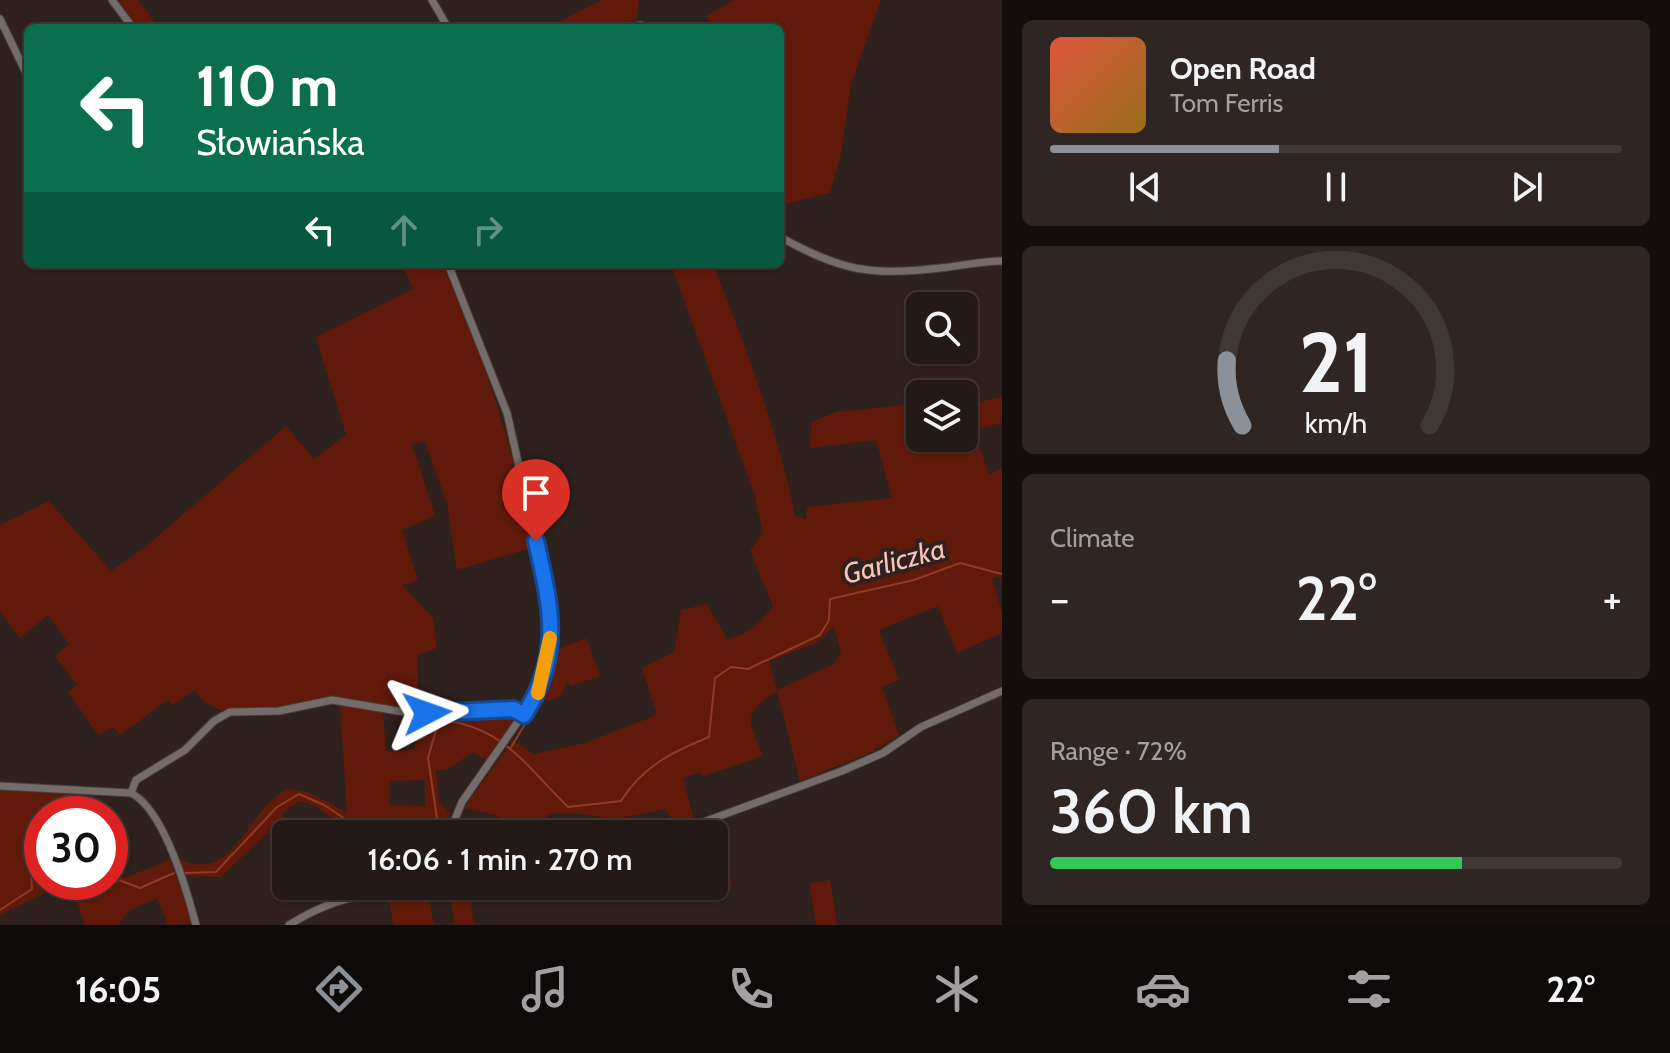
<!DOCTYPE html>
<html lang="en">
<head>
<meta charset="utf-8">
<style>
	body { margin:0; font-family:Cabin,sans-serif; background:#2f2623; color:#f1f3f6; height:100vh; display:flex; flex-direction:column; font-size:30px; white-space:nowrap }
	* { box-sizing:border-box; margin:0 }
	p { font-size:26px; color:#a3a0a1 }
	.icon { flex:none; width:44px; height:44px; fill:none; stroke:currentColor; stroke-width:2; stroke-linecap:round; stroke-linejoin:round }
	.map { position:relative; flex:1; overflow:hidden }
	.sheet { display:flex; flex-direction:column; gap:20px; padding:20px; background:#130e0c; width:668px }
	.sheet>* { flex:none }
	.guide { position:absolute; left:24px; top:24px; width:760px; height:244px; border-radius:12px; box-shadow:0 2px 6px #0004,0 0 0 2px #403835; background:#0b6e4f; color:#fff; overflow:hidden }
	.buttons { position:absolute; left:906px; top:292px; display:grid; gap:16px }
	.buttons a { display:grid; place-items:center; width:72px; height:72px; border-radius:12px; background:#231916; box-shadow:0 2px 6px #0004,0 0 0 2px #403835; font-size:40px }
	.speed { position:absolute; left:24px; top:796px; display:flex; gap:16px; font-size:40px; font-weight:700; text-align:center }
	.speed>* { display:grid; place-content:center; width:104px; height:104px; border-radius:50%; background:#231916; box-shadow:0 2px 6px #0004,0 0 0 2px #403835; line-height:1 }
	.speed .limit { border:12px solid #d22; background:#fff; color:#111 }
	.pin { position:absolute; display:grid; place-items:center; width:68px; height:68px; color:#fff; margin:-82px -34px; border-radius:50% 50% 50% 0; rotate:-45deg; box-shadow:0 0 8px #0007 }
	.pin .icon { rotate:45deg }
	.me { position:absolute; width:88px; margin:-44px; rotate:86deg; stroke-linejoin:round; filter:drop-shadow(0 0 6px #0008) }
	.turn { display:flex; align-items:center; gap:28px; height:168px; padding:0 40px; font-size:36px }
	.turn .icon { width:104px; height:104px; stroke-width:2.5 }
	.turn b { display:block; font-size:56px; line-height:68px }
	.lanes { display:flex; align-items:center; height:76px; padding:0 40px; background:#0003; justify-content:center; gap:40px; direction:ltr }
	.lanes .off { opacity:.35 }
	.big { font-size:60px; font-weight:600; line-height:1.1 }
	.sheet .tile { flex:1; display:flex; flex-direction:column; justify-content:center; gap:12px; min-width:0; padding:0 28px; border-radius:12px; background:#2f2623 }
	.sheet .dial { align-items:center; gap:0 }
	.dial svg { height:208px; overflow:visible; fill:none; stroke:#403835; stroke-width:7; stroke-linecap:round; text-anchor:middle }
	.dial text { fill:#f1f3f6; stroke:none }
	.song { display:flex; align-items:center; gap:24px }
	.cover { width:96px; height:96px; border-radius:12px; background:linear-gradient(135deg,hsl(10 70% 55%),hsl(40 70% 35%)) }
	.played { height:8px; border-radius:4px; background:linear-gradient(90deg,#8c9099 40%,#403835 40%) }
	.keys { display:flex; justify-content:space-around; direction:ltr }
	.heat { display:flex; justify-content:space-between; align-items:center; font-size:44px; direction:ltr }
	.charge { height:12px; border-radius:6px; background:linear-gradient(90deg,#34c759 72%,#403835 0) }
	.trip { position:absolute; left:272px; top:820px; width:456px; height:80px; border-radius:12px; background:#231916; box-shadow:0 2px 6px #0004,0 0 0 2px #403835; font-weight:600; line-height:80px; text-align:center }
	.menu { display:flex; height:128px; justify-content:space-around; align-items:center; background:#0e0a09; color:#a3a0a1 }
	.menu .icon { width:56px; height:56px }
	.menu .current { color:#8c9099 }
	.menu b { font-size:36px; color:#f1f3f6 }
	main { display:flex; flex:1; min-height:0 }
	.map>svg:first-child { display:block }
</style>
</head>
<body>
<main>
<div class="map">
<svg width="1002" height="925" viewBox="0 0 1002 925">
	<rect width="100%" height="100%" fill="#2f211e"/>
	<path fill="#611a0a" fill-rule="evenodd" d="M118,0h20l21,28h-20z
		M602,0h37l-2,19 -30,9h-61z
		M733,0h148l-30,84 -10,70 -11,39 -50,12v-177h-68l-5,-12z
		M402,264h40c43,94 70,183 93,283l-78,23 -10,-66 -22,-63 -13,3 23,72 -33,14 16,50 -16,5 31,33 4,30 -20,7 1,37 13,1 17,14 -21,3 -104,-12 -46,12 -54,1 -19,-9 -9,-12 -22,15 -5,-5 -48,35 -7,-8 -15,8 -30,-43 9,-7 -22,-29 14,-12 -21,-29 -28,23 -20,-27v-86l49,-24 62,70 33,-23 142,-122 28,33 32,-24 -30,-98 97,-48z
		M671,264h42c32,82 65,166 82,252l11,3 1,-12 85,-9 -16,-58 -66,8 2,-26 24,-10 79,-8 5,8v26h44v-33l38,-8v26l-28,7 15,45 13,-7v109l-10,1 10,35v20l-45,20 -19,-47 -59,24 20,50 -17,7 17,48 -27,17 -72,29 -23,-90c-37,24 -28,28 -14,65l-60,20 -3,-4 -17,6 11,42 -19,9 -9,-20 -54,11 -28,-6 -34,-1 -18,21h-12l-24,-19 -32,-7 49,-68 20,14 52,-11 72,-28 -15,-47 32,-16 7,-42 26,-6 20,35c21,-4 33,-16 46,-33l-23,-55 13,-19 -9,-39zM834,627l7,25 -7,12 -57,26 -8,-29 47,-18z
		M587,638l13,38 -30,10 -3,-6c-4,16 -8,22 -26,20l10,-20 9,-32z
		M340,704l43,7 3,40 29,-1 1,-20 -7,-5 3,-8 94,-6 11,5 -29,45 -15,-9 -27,18h-10l3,32 11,11 -6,21h-91l-38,-28 -16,-5 -17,12 7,21h-3v34l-3,2 -15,-38 -47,45 -38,-1 -6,-17c61,24 62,-41 110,-70l22,3 38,21zM425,780v26l-36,-1v-24z
		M0,790l68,4 10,20h-36v68h5l-7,4 5,7 -45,22z
		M721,820l11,66 -33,7 -1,-7h16v-52l-25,-2z
		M170,860l23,63 -25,2 -11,-27 -27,12 -12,15h-33l-16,-43h41v-18l14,14z
		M830,880l7,45h-21l-6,-42z
		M389,896l40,3 5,26h-41z
		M470,899l4,26h-19l-4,-23z"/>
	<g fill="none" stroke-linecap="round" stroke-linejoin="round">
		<path stroke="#913a26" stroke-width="2" d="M537,504l13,68
			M553,581l2,14
			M555,598l1,6
			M557,613v12
			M541,698l15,-40 2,-23
			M510,749l24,-40
			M434,834l4,-9 -10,-67 11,-38c63,5 87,46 129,87l53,-6c22,-35 51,-49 88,-64l6,-59 16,-11 17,2 72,-34 9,-15 1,-21 84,-19 46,-17 42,11
			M110,870l4,8 26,10 34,-15
			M185,873l31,-1 61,-65 22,-13 25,11 44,29
			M0,910l32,-21 -3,-53 8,-16h5"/>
		<defs>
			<path id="minor" d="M112,0l21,28
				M432,0l16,28
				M0,19l28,58
				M626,28l15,-3 7,3
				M780,237c62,34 89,39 160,31 21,-2 41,-7 62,-7
				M448,264l59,149 44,196 -1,42 -10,39 -78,112 -13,32
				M0,786l131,7c33,17 56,98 65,132
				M131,793l5,-13 49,-30 29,-29 16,-9 49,-1 53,-11 72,12 109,-3 11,6
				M671,834l171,-63 41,-18 38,-26 81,-36
				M438,886l15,8 50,-8
				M289,925c27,-17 55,-29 88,-31 19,-2 43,3 61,-7"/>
		</defs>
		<use href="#minor" stroke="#4a3d3a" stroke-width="9"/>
		<use href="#minor" stroke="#746c6a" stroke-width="7"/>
	</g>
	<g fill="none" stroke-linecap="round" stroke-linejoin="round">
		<defs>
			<path id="route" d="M427,713l86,-4 11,6c39,-60 27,-108 12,-174"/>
		</defs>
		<use href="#route" stroke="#114b97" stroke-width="20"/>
		<use href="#route" stroke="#1a73e8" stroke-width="14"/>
		<path stroke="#f59e0b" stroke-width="14" d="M538,693l12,-55"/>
	</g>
	<g text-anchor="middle" stroke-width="8" stroke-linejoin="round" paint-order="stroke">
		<g font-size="28" font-style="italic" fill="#f7c4b7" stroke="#2f211e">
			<text transform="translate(894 561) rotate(-15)" y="10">Garliczka</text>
		</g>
	</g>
</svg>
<div class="buttons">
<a><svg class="icon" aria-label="search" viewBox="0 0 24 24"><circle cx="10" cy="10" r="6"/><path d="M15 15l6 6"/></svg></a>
<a><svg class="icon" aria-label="layers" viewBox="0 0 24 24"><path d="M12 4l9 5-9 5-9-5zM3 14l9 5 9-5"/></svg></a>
</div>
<div class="speed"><div class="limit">30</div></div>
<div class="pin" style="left:536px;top:541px;background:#d93025"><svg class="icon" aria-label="arrive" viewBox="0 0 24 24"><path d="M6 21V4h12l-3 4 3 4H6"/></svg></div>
<svg class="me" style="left:427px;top:713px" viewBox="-20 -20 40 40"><path d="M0-17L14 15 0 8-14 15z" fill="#1a73e8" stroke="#fff" stroke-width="4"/></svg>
<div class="trip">16:06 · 1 min · 270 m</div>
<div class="guide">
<div class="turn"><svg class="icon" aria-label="left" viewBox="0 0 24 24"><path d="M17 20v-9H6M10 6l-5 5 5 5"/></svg><div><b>110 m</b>Słowiańska</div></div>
<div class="lanes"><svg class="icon" aria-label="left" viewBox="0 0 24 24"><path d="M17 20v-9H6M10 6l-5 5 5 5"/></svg><svg class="icon off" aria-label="ahead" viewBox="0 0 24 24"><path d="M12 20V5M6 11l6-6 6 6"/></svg><svg class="icon off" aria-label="right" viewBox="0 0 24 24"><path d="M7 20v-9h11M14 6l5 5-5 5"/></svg></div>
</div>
</div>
<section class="sheet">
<div class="tile">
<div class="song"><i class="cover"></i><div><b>Open Road</b><p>Tom Ferris</p></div></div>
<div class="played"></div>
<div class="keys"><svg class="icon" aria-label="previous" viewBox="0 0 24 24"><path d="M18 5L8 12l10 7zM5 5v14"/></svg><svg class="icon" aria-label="pause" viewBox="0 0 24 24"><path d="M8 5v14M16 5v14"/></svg><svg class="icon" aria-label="next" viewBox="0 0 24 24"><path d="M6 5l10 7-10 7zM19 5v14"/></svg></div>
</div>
<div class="tile dial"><svg viewBox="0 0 100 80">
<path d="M14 69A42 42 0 1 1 86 69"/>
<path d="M14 69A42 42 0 0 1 8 44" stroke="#8c9099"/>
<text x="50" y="56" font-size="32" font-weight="700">21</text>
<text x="50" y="72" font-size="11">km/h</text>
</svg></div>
<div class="tile"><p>Climate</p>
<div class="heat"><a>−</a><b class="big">22°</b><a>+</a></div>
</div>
<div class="tile"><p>Range · 72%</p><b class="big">360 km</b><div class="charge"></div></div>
</section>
</main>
<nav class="menu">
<b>16:05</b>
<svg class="icon current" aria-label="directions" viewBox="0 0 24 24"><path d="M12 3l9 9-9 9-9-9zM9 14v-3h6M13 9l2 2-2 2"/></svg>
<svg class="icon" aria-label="music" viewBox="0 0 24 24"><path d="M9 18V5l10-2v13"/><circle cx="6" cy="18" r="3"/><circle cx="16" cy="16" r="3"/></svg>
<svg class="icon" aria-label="phone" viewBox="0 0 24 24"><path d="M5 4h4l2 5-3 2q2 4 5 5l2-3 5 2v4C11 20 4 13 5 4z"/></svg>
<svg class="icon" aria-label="climate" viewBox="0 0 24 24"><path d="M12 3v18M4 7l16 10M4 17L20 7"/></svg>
<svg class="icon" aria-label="car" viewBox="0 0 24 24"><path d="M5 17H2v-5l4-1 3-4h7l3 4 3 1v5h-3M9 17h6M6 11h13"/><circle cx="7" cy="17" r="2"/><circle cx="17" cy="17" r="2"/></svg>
<svg class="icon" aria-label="filters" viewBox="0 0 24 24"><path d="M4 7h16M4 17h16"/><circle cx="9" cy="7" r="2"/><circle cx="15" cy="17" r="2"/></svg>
<b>22°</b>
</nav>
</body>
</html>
